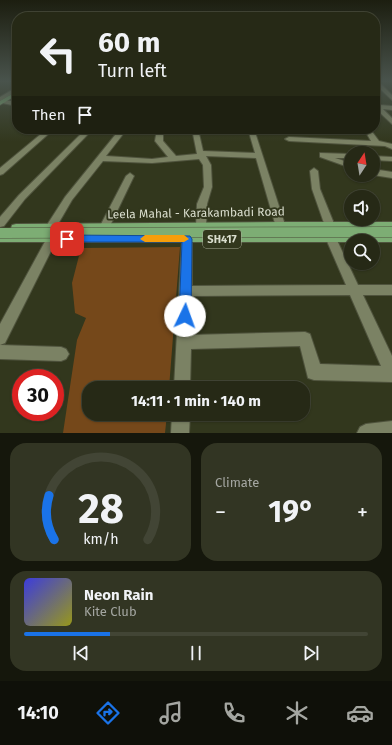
<!DOCTYPE html>
<html lang="en">
<head>
<meta charset="utf-8">
<style>
	body { margin:0; font-family:"Fira Sans",sans-serif; background:#323523; color:#f1f3f6; height:100vh; display:flex; flex-direction:column; font-size:15px; white-space:nowrap }
	* { box-sizing:border-box; margin:0 }
	p { font-size:13px; color:#a4a6a1 }
	.icon { flex:none; width:22px; height:22px; fill:none; stroke:currentColor; stroke-width:2; stroke-linecap:round; stroke-linejoin:round }
	.map { position:relative; height:433px; overflow:hidden }
	.side { display:flex; flex-direction:column; gap:10px; padding:10px; background:#15170c; flex:1 }
	.side>* { flex:none }
	.hud { position:absolute; left:12px; top:12px; width:368px; height:122px; border-radius:16px; box-shadow:0 1px 3px #0004,0 0 0 1px #424535; background:#262916; color:#f1f3f6; overflow:hidden }
	.needle { width:26px; rotate:12deg }
	.tools { position:absolute; left:344px; top:146px; display:grid; gap:8px }
	.tools a { display:grid; place-items:center; width:36px; height:36px; border-radius:50%; background:#262916; box-shadow:0 1px 3px #0004,0 0 0 1px #424535; font-size:20px }
	.speed { position:absolute; left:12px; top:369px; display:flex; gap:8px; font-size:20px; font-weight:700; text-align:center }
	.speed>* { display:grid; place-content:center; width:52px; height:52px; border-radius:50%; background:#262916; box-shadow:0 1px 3px #0004,0 0 0 1px #424535; line-height:1 }
	.speed .limit { border:6px solid #d22; background:#fff; color:#111 }
	.pin { position:absolute; display:grid; place-items:center; width:34px; height:34px; color:#fff; margin:-17px; border-radius:8px; box-shadow:0 2px 6px #0006 }
	.me { position:absolute; width:44px; margin:-22px; rotate:3deg; stroke-linejoin:round; filter:drop-shadow(0 0 3px #0008) }
	.turn { display:flex; align-items:center; gap:14px; height:84px; padding:0 20px; font-size:18px }
	.turn .icon { width:52px; height:52px; stroke-width:2.5 }
	.turn b { display:block; font-size:28px; line-height:34px }
	.then { display:flex; align-items:center; height:38px; padding:0 20px; background:#0003; gap:8px; font-size:15px }
	.big { font-size:30px; font-weight:700; line-height:1.1 }
	.side .tile { flex:1; display:flex; flex-direction:column; justify-content:center; gap:6px; min-width:0; padding:0 14px; border-radius:16px; background:#323523 }
	.side .dial { align-items:center; gap:0 }
	.dial svg { height:104px; overflow:visible; fill:none; stroke:#424535; stroke-width:7; stroke-linecap:round; text-anchor:middle }
	.dial text { fill:#f1f3f6; stroke:none }
	.song { display:flex; align-items:center; gap:12px }
	.cover { width:48px; height:48px; border-radius:6px; background:linear-gradient(135deg,hsl(240 70% 55%),hsl(60 70% 35%)) }
	.played { height:4px; border-radius:2px; background:linear-gradient(90deg,#1a73e8 25%,#424535 25%) }
	.keys { display:flex; justify-content:space-around; direction:ltr }
	.heat { display:flex; justify-content:space-between; align-items:center; font-size:22px; direction:ltr }
	.side .tiles { flex:1; display:grid; gap:10px; grid-template-columns:1fr 1fr }
	.tile:last-child { grid-column:span 2 }
	.trip { position:absolute; left:82px; top:381px; width:228px; height:40px; border-radius:16px; background:#262916; box-shadow:0 1px 3px #0004,0 0 0 1px #424535; font-weight:700; line-height:40px; text-align:center }
	.dock { display:flex; height:64px; justify-content:space-around; align-items:center; background:#0f1009; color:#a4a6a1 }
	.dock .icon { width:28px; height:28px }
	.dock .active { color:#1a73e8 }
	.dock b { font-size:18px; color:#f1f3f6 }
	.map>svg:first-child { display:block }
</style>
</head>
<body>
<div class="map">
<svg width="392" height="433" viewBox="0 0 392 433">
	<rect width="100%" height="100%" fill="#32371d"/>
	<path fill="#75481a" d="M180,247l-11,141h-80v26h78l-2,19h-102l14,-93 9,-22 -11,-5 -3,-30 9,-35z"/>
	<g fill="none" stroke-linecap="round" stroke-linejoin="round">
		<defs>
			<path id="minor" d="M375,81h3l14,14v5l-17,-16z
				M17,87v4l-17,10v-4z
				M4,100l13,2v4l-15,-3v-2z
				M375,102l5,3 12,1v4l-9,-1 9,9v6l-17,-16z
				M47,129h7l-51,45 -3,1v-7z
				M86,129h7l-68,70 -21,27 -4,1v-10l19,-22z
				M120,129h7l-21,27 46,3 16,-2 -13,-16 2,-12h6v12l13,15 21,-2 -5,-25h6l5,22 52,2 -7,-24h6l34,105 -1,3h-8l-1,-3 -22,-76 -50,-2 5,9 1,22 -5,17 -1,22 -1,2h-8l-1,-2 1,-22 7,-17 -1,-22 -4,-6 -47,4 -49,-2 -31,39 -18,31h-8l-1,-3 20,-31z
				M364,129h6l9,12 13,3v5l-7,-3 -96,-5 -4,-2 4,-2 82,4z
				M320,153l31,1v4h-16l16,5v5l-31,-11z
				M373,156l19,1v4l-19,-1z
				M314,168l4,3 2,18 15,37 -1,2h-8l-1,-2 -13,-37 -2,-18z
				M373,169l19,3v6l-19,-3z
				M130,173l4,3 -25,52 -1,3h-8l-1,-3 27,-52z
				M52,235l4,1 1,3 -52,104 -5,2 61,2 5,2 3,5 -3,5 -5,2 -61,-2v-35l48,-88z
				M187,235l4,1 1,3v47l154,-1 -20,-46 1,-3h8l23,49h34v10h-29l29,61v26l-78,-2 -6,-2 -8,-32 -109,3 -1,39h-16l8,-149 1,-3zM350,295l31,71 -61,-2 -10,-30 -5,-2 -114,3 1,-39z
				M172,414h18l-1,19h-18z
				M392,421v12h-35l3,-6 6,-3z"/>
			<path id="major" d="M17,91v4l-17,10v-4z
				M281,222h111v8l-111,-2 -265,4 -4,-1 -1,-3 1,-3 4,-1z
				M0,234h392v8h-392z"/>
		</defs>
		<use href="#minor" stroke="#4f533d" stroke-width="2"/>
		<use href="#major" stroke="#4f533d" stroke-width="2"/>
		<use href="#minor" fill="#7b8264" fill-rule="evenodd"/>
		<use href="#major" fill="#7dad74" fill-rule="evenodd"/>
		<defs>
			<path id="major-bridge" d="M0,233l392,-1"/>
		</defs>
		<use href="#major-bridge" stroke="#4f533d" stroke-width="11" stroke-linecap="butt"/>
		<use href="#major-bridge" stroke="#7dad74" stroke-width="10"/>
	</g>
	<linearGradient id="sky" x2="0" y2="1"><stop stop-color="#1c1e10"/><stop offset="0.57" stop-color="#49534c"/><stop offset="1" stop-color="#49534c" stop-opacity="0"/></linearGradient>
	<rect width="392" height="142" fill="url(#sky)"/>
	<path fill="#1a73e8" stroke="#114b97" d="M67,235l123,1 2,3 -1,77 -2,4 -4,2 -4,-2 -2,-4 3,-74h-115l-5,-3z"/>
	<path fill="#f59e0b" d="M145,235h39l5,4 -5,3h-39l-5,-3z"/>
	<g text-anchor="middle" stroke-width="4" stroke-linejoin="round" paint-order="stroke">
		<rect fill="#32371d" stroke="#a7ab98" stroke-width="1" x="203" y="230" width="38" height="18" rx="3"/>
		<g font-size="11" font-weight="bold" fill="#d9ddcd">
			<text x="222" y="243">SH417</text>
		</g>
		<g font-size="12" fill="#d9ddcd" stroke="#32371d">
			<text transform="translate(196 213) rotate(-1)" y="4">Leela Mahal - Karakambadi Road</text>
		</g>
	</g>
</svg>
<div class="tools">
<a><svg class="needle" viewBox="-14 -14 28 28"><path d="M0-13l5 13h-10z" fill="#e53935"/><path d="M0 13l5-13h-10z" fill="#a4a6a1"/></svg></a>
<a><svg class="icon" aria-label="sound" viewBox="0 0 24 24"><path d="M4 9h4l5-4v14l-5-4H4zM17 9q2 3 0 6"/></svg></a>
<a><svg class="icon" aria-label="search" viewBox="0 0 24 24"><circle cx="10" cy="10" r="6"/><path d="M15 15l6 6"/></svg></a>
</div>
<div class="speed"><div class="limit">30</div></div>
<div class="pin" style="left:67px;top:239px;background:#d93025"><svg class="icon" aria-label="arrive" viewBox="0 0 24 24"><path d="M6 21V4h12l-3 4 3 4H6"/></svg></div>
<svg class="me" style="left:185px;top:316px" viewBox="-20 -20 40 40"><circle r="19" fill="#fff"/><path d="M0-13L10 11 0 6-10 11z" fill="#1a73e8"/></svg>
<div class="trip">14:11 · 1 min · 140 m</div>
<div class="hud">
<div class="turn"><svg class="icon" aria-label="left" viewBox="0 0 24 24"><path d="M17 20v-9H6M10 6l-5 5 5 5"/></svg><div><b>60 m</b>Turn left</div></div>
<div class="then">Then<svg class="icon" aria-label="arrive" viewBox="0 0 24 24"><path d="M6 21V4h12l-3 4 3 4H6"/></svg></div>
</div>
</div>
<section class="side">
<div class="tiles">
<div class="tile dial"><svg viewBox="0 0 100 80">
<path d="M14 69A42 42 0 1 1 86 69"/>
<path d="M14 69A42 42 0 0 1 10 35" stroke="#1a73e8"/>
<text x="50" y="56" font-size="32" font-weight="700">28</text>
<text x="50" y="72" font-size="11">km/h</text>
</svg></div>
<div class="tile"><p>Climate</p>
<div class="heat"><a>−</a><b class="big">19°</b><a>+</a></div>
</div>
<div class="tile">
<div class="song"><i class="cover"></i><div><b>Neon Rain</b><p>Kite Club</p></div></div>
<div class="played"></div>
<div class="keys"><svg class="icon" aria-label="previous" viewBox="0 0 24 24"><path d="M18 5L8 12l10 7zM5 5v14"/></svg><svg class="icon" aria-label="pause" viewBox="0 0 24 24"><path d="M8 5v14M16 5v14"/></svg><svg class="icon" aria-label="next" viewBox="0 0 24 24"><path d="M6 5l10 7-10 7zM19 5v14"/></svg></div>
</div>
</div>
</section>
<nav class="dock">
<b>14:10</b>
<svg class="icon active" aria-label="directions" viewBox="0 0 24 24"><path d="M12 3l9 9-9 9-9-9zM9 14v-3h6M13 9l2 2-2 2"/></svg>
<svg class="icon" aria-label="music" viewBox="0 0 24 24"><path d="M9 18V5l10-2v13"/><circle cx="6" cy="18" r="3"/><circle cx="16" cy="16" r="3"/></svg>
<svg class="icon" aria-label="phone" viewBox="0 0 24 24"><path d="M5 4h4l2 5-3 2q2 4 5 5l2-3 5 2v4C11 20 4 13 5 4z"/></svg>
<svg class="icon" aria-label="climate" viewBox="0 0 24 24"><path d="M12 3v18M4 7l16 10M4 17L20 7"/></svg>
<svg class="icon" aria-label="car" viewBox="0 0 24 24"><path d="M5 17H2v-5l4-1 3-4h7l3 4 3 1v5h-3M9 17h6M6 11h13"/><circle cx="7" cy="17" r="2"/><circle cx="17" cy="17" r="2"/></svg>
</nav>
</body>
</html>
